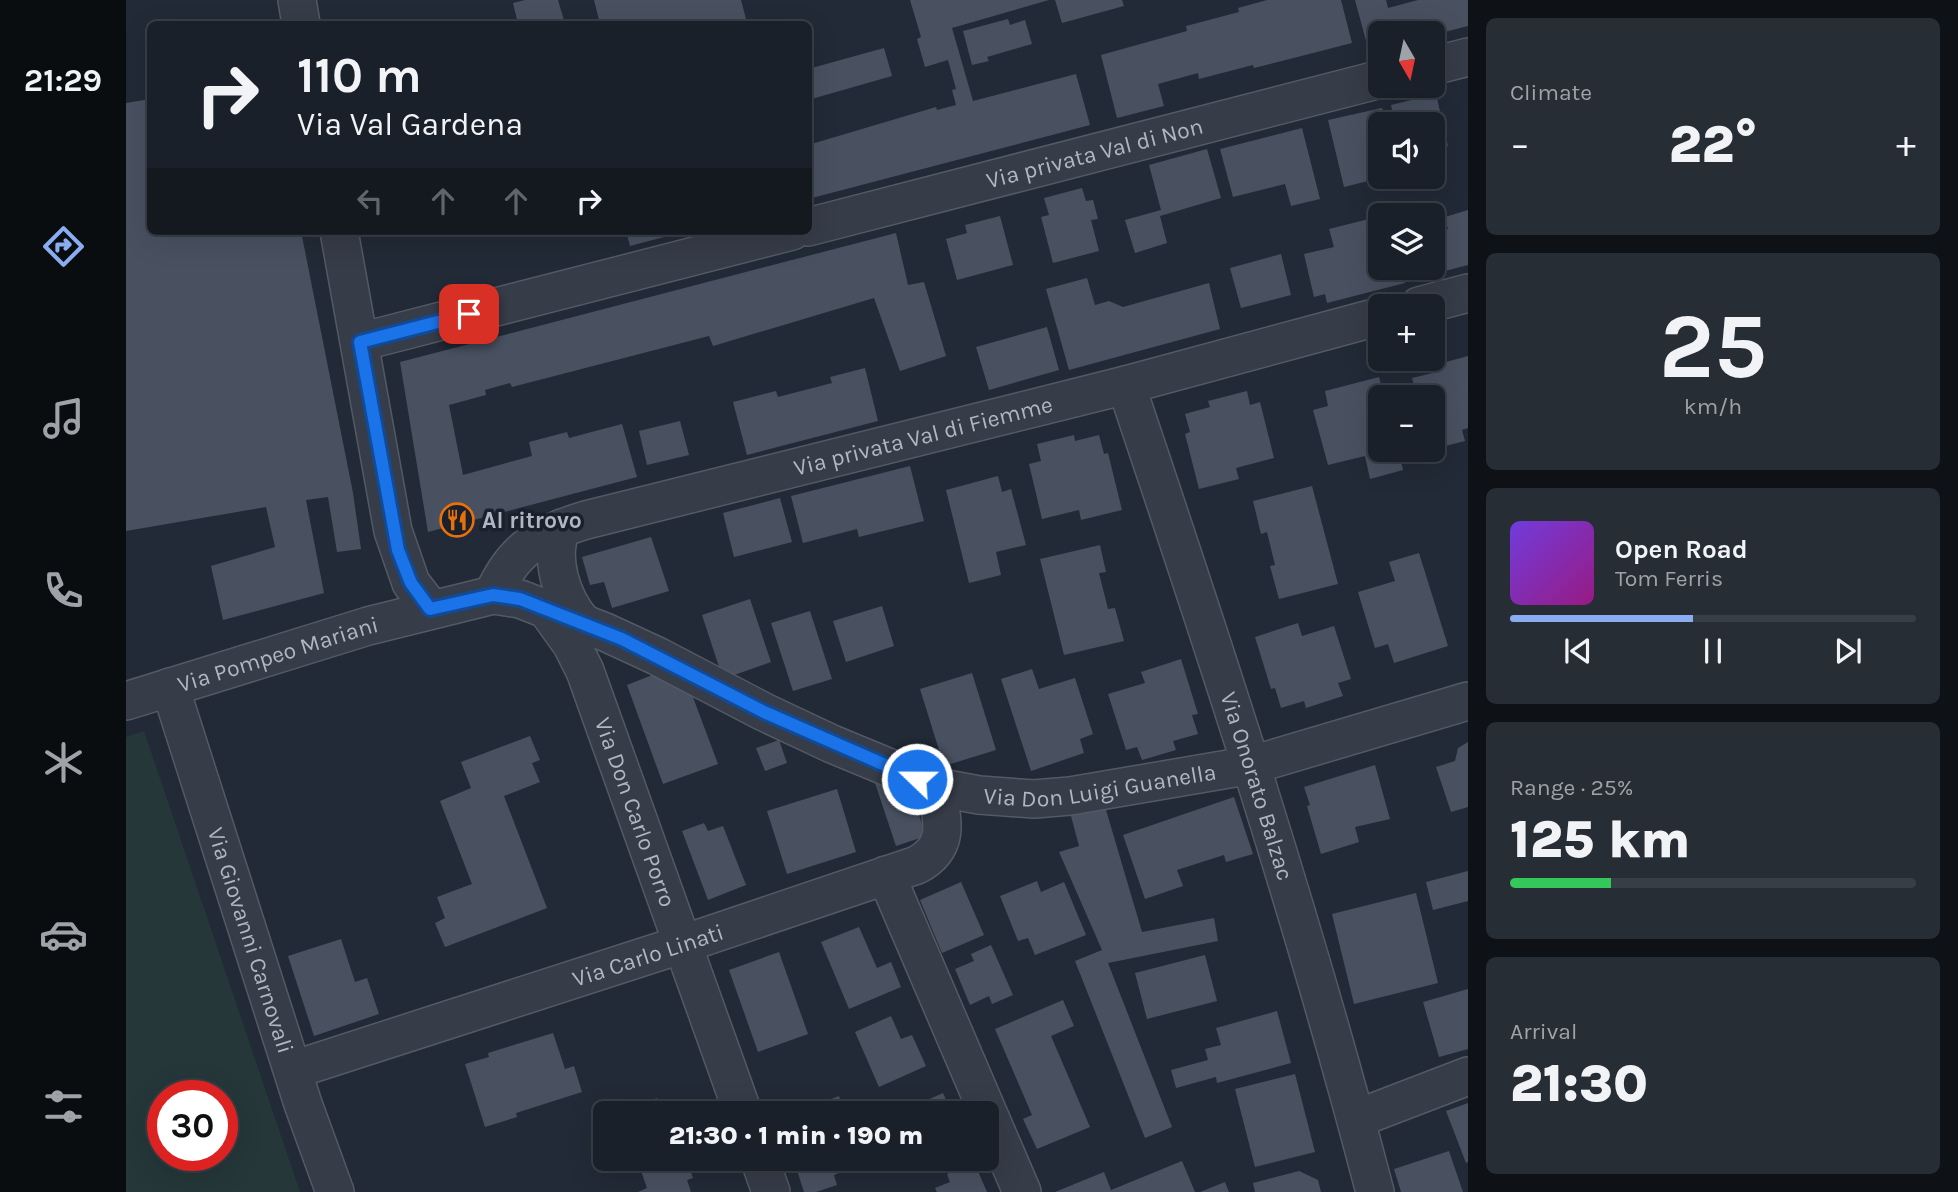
<!DOCTYPE html>
<html lang="en">
<head>
<meta charset="utf-8">
<style>
	body { margin:0; font-family:Karla,sans-serif; background:#272d35; color:#f1f3f6; height:100vh; display:flex; flex-direction:column; font-size:26px; white-space:nowrap }
	* { box-sizing:border-box; margin:0 }
	p { font-size:23px; color:#9fa3a8 }
	.icon { flex:none; width:38px; height:38px; fill:none; stroke:currentColor; stroke-width:2; stroke-linecap:round; stroke-linejoin:round }
	.map { position:relative; flex:1; overflow:hidden }
	.side { display:flex; flex-direction:column; gap:18px; padding:18px; background:#0e1217; width:490px }
	.side>* { flex:none }
	.banner { position:absolute; left:21px; top:21px; width:665px; height:214px; border-radius:10px; box-shadow:0 7px 28px #0002,0 0 0 2px #383e46; background:#1a2029; color:#f1f3f6; overflow:hidden }
	.needle { width:46px; rotate:171deg }
	.fabs { position:absolute; left:1242px; top:21px; display:grid; gap:14px }
	.fabs a { display:grid; place-items:center; width:77px; height:77px; border-radius:10px; background:#1a2029; box-shadow:0 7px 28px #0002,0 0 0 2px #383e46; font-size:35px }
	.speed { position:absolute; left:21px; top:1080px; display:flex; gap:14px; font-size:35px; font-weight:700; text-align:center }
	.speed>* { display:grid; place-content:center; width:91px; height:91px; border-radius:50%; background:#1a2029; box-shadow:0 7px 28px #0002,0 0 0 2px #383e46; line-height:1 }
	.speed .limit { border:10px solid #d22; background:#fff; color:#111 }
	.pin { position:absolute; display:grid; place-items:center; width:60px; height:60px; color:#fff; margin:-30px; border-radius:14px; box-shadow:0 4px 10px #0006 }
	.me { position:absolute; width:77px; margin:-38px; rotate:292deg; stroke-linejoin:round; filter:drop-shadow(0 0 5px #0008) }
	.turn { display:flex; align-items:center; gap:24px; height:147px; padding:0 35px; font-size:32px }
	.turn .icon { width:91px; height:91px; stroke-width:2.5 }
	.turn b { display:block; font-size:49px; line-height:60px }
	.lanes { display:flex; align-items:center; height:66px; padding:0 35px; background:#0003; justify-content:center; gap:35px; direction:ltr }
	.lanes .off { opacity:.35 }
	.big { font-size:52px; font-weight:800; line-height:1.1 }
	.side .tile { flex:1; display:flex; flex-direction:column; justify-content:center; gap:10px; min-width:0; padding:0 24px; border-radius:10px; background:#272d35 }
	.side .dial { align-items:center; gap:0 }
	.dial b { font-size:91px; line-height:1 }
	.song { display:flex; align-items:center; gap:21px }
	.cover { width:84px; height:84px; border-radius:10px; background:linear-gradient(135deg,hsl(260 70% 55%),hsl(310 70% 35%)) }
	.played { height:7px; border-radius:4px; background:linear-gradient(90deg,#89adf0 45%,#383e46 45%) }
	.keys { display:flex; justify-content:space-around; direction:ltr }
	.heat { display:flex; justify-content:space-between; align-items:center; font-size:38px; direction:ltr }
	.charge { height:10px; border-radius:5px; background:linear-gradient(90deg,#34c759 25%,#383e46 0) }
	.trip { position:absolute; left:467px; top:1101px; width:406px; height:70px; border-radius:10px; background:#1a2029; box-shadow:0 7px 28px #0002,0 0 0 2px #383e46; font-weight:800; line-height:70px; text-align:center }
	main { display:flex; flex:1; min-height:0 }
	.dock { display:flex; flex-direction:column; width:126px; justify-content:space-around; align-items:center; background:#0a0d10; color:#9fa3a8 }
	.dock .icon { width:49px; height:49px }
	.dock .active { color:#89adf0 }
	.dock b { font-size:32px; color:#f1f3f6 }
	.map>svg:first-child { display:block }
</style>
</head>
<body>
<main>
<nav class="dock">
<b>21:29</b>
<svg class="icon active" aria-label="directions" viewBox="0 0 24 24"><path d="M12 3l9 9-9 9-9-9zM9 14v-3h6M13 9l2 2-2 2"/></svg>
<svg class="icon" aria-label="music" viewBox="0 0 24 24"><path d="M9 18V5l10-2v13"/><circle cx="6" cy="18" r="3"/><circle cx="16" cy="16" r="3"/></svg>
<svg class="icon" aria-label="phone" viewBox="0 0 24 24"><path d="M5 4h4l2 5-3 2q2 4 5 5l2-3 5 2v4C11 20 4 13 5 4z"/></svg>
<svg class="icon" aria-label="climate" viewBox="0 0 24 24"><path d="M12 3v18M4 7l16 10M4 17L20 7"/></svg>
<svg class="icon" aria-label="car" viewBox="0 0 24 24"><path d="M5 17H2v-5l4-1 3-4h7l3 4 3 1v5h-3M9 17h6M6 11h13"/><circle cx="7" cy="17" r="2"/><circle cx="17" cy="17" r="2"/></svg>
<svg class="icon" aria-label="filters" viewBox="0 0 24 24"><path d="M4 7h16M4 17h16"/><circle cx="9" cy="7" r="2"/><circle cx="15" cy="17" r="2"/></svg>
</nav>
<div class="map">
<svg width="1342" height="1192" viewBox="0 0 1342 1192">
	<rect width="100%" height="100%" fill="#222a37"/>
	<path fill="#253739" fill-rule="evenodd" d="M18,731l156,461h-174v-455zM37,1096h59v59h-59z"/>
	<path fill="#495161" d="M399,0h33l7,24h-47l-5,-21z
		M468,0h147l5,19 -21,5h-125z
		M784,0h139l-97,28 21,73 103,-27 14,51 -282,74v-47l3,-1 -3,-6 128,-38 1,3 19,-5 -4,-15 4,-1 -8,-29 -23,7 -8,-28 4,-2z
		M929,0h67l2,6 -62,17z
		M1141,0h74l11,43 -98,25 -1,-3 -54,14 -1,-6 -40,11 6,22 -47,12 -16,-63 86,-24 -1,-5 53,-14 -1,-4z
		M1229,0h31l2,8 30,-8h50v26l-35,9v-2h-52v16l-12,3z
		M882,19l2,6 15,-5 7,24 -45,13 2,4 -17,4 -9,-34z
		M758,48l8,28 -84,24v-31z
		M1310,94l12,52 -15,4v-26h-38l-4,-19z
		M24,99v132h151l52,262 8,56 -24,3 -9,-55 -22,3 18,93 -101,27 -12,-54 64,-19 -9,-40 -140,24v-428z
		M1256,108l4,16h-5v48l-14,3 1,6 -24,6 -16,-67z
		M1176,128l18,71 -29,7 -6,-22 -52,13 -13,-48z
		M1081,149l14,49 -61,18 7,27 -32,10 -10,-33 36,-10 -12,-45z
		M956,188l4,13 7,-1 5,19 -7,1 8,31 -46,12 -12,-46 8,-2 -5,-17z
		M1342,210v55l-54,14 -3,-11h22v-35l15,-4 -3,-12z
		M874,216l13,49 -56,15 -11,-41 21,-6 -2,-8z
		M1255,216v52h20l4,15 -78,20 -2,-9 -11,3 -10,-43 30,-7 -5,-18z
		M500,231h57v1l-53,14z
		M770,233l12,52 16,-3 22,74 -46,15 -26,-73 -161,48 -4,-10 -197,51 -2,-4 -25,7 1,5 -37,10 14,70 69,-19 -3,-14 38,-10 2,6 53,-14 15,53 -209,55 -28,-170z
		M1155,254l10,41 -50,13 -11,-40z
		M961,278l8,27 14,-4 14,6 86,-24 11,46 -151,41 -23,-81z
		M921,327l12,43 -70,20 -13,-43z
		M1342,356v72l-6,2 3,11 -32,8v-52h-16l-5,-19 25,-6 -2,-7z
		M739,368l13,53 -131,34 -14,-53 43,-11 2,6 54,-14 -2,-6z
		M1253,377l5,20h-3v53h17l5,20 -33,9 -5,-23 -37,9 -15,-55 15,-4 -3,-15z
		M1121,391l3,14 10,-3 14,56 -38,10 3,11 -40,10 -14,-55 5,-2 -5,-18 25,-7 -2,-6z
		M554,421l9,34 -42,10 -8,-34z
		M948,435l1,6 24,-6 5,19 4,-1 14,57 -41,10 -2,-10 -37,9 -13,-55 12,-3 -4,-17z
		M784,466l14,55 -65,16 -2,-8 -54,14 -12,-47z
		M872,476l4,16 9,-3 15,56 -30,7 5,23 -32,8 -23,-93z
		M1186,486l26,98 -59,15 -9,-33 5,-1 -8,-33 -6,2 -8,-33z
		M654,498l12,44 -58,15 -11,-44z
		M525,537l18,54 -57,17 -8,-26 -14,3 -8,-28z
		M974,545l6,27 -7,1 9,36 7,-1 9,33 -60,14 -24,-96z
		M1293,553l29,93 -54,17 -6,-19 -13,4 -17,-56 37,-11 -6,-19z
		M624,599l21,63 -48,17 -21,-64z
		M756,606l12,40 -48,16 -13,-41z
		M684,611l22,68 -39,12 -22,-68z
		M1172,623l4,13 32,-10 17,53 -13,4 5,13 -37,12 -2,-7 -23,7 -6,-20 -4,1 -16,-52z
		M1055,659l17,55 -6,1 6,19 -25,7 3,9 -34,10 -5,-13 -11,3 -18,-56 37,-11 -4,-11z
		M906,669l7,20 36,-11 18,56 -13,5 4,14 -53,18 -30,-92z
		M534,672l28,12 30,80 -55,20 -36,-99z
		M846,673l24,77 -52,16 -24,-77z
		M404,736l10,24 -8,3 8,19 -36,14 43,112 -102,39 -10,-24 10,-5 -8,-21 35,-13 -32,-83 31,-13 -10,-26z
		M653,740l8,23 -22,8 -9,-23z
		M1342,742v65l-17,5 -15,-45 19,-6 3,-13z
		M1249,765l15,54 -35,8 4,15 -38,12 -14,-48 3,-1 -6,-18z
		M747,777l37,11 16,48 -30,10z
		M711,789l19,63 -69,22 -20,-63z
		M1108,797l19,57 -27,8 -2,-7 -47,15 6,16 -38,13 -22,-64z
		M978,803l38,129 72,-14 4,23 -110,22 64,164 -27,11 -70,-177 27,-11 -43,-98 20,-6 -11,-41z
		M578,823l4,8 15,-5 23,59 -38,15 -26,-69z
		M1342,871v30l-35,9 -7,-28z
		M911,881l4,11 23,-10 22,53 -51,20 -7,-17 -10,3 -18,-45z
		M835,882l23,53 -42,18 -22,-53z
		M1290,893l22,90 -84,21 -22,-90z
		M733,927l18,41 14,-6 10,25 -52,22 -28,-67z
		M215,939l14,43 12,-4 12,36 -65,22 -26,-80z
		M865,945l22,50 -21,9 -3,-8 -19,9 -15,-36 19,-8 -3,-7z
		M653,952l29,82 -50,18 -29,-82z
		M1079,955l12,46 -70,18 -12,-46z
		M1342,989v60l-29,8 -16,-55z
		M937,1000l11,26 -23,10 39,91 -53,22 -14,-30 9,-4 -37,-86z
		M1151,1011l14,52 -74,20 -1,-6 -40,11 -5,-18 37,-10 -3,-11 16,-4 -5,-17z
		M765,1016l10,23 11,-4 14,31 -47,21 -24,-55z
		M427,1033l12,36 9,-3 8,26 -66,21 1,4 -32,10 -20,-63 24,-7 -1,-4z
		M1169,1074l20,78 -60,15 -20,-78z
		M817,1093l9,20h-54z
		M713,1096l6,17h-52z
		M531,1098l6,15h-28l-2,-6z
		M1342,1103v59l-2,1 -20,-52z
		M1323,1151l14,41h-62l-7,-23z
		M497,1158h48l1,3 14,-3 7,20 -6,2 4,12h-53l9,-4 -7,-20 -12,4z
		M667,1158h58l3,9 -20,8 3,10 -21,7h-12z
		M1056,1161l13,31h-140l49,-20 7,18z
		M848,1162l13,30h-50l-2,-4 15,-6 -3,-8z
		M1173,1171l19,9 3,12h-66l-2,-9z
		M1099,1182l4,10h-29z"/>
	<g fill="none" stroke-linecap="round" stroke-linejoin="round">
		<defs>
			<g id="minor">
				<path d="M171,0l4,24"/>
				<path d="M1307,66l35,-9"/>
				<path id="s1" d="M682,227l573,-148"/>
				<path d="M213,231l54,300 18,52 20,26"/>
				<path d="M1293,306l49,-13"/>
				<path d="M234,342l432,-111"/>
				<path id="s2" d="M1000,385c90,267 178,535 249,807"/>
				<path d="M436,528c-14,29 0,72 21,95"/>
				<path id="s3" d="M367,595c20,-46 46,-61 93,-75l540,-135 255,-69"/>
				<path id="s4" d="M421,610l25,35 13,26 158,442"/>
				<path id="s5" d="M44,687l133,417 32,88"/>
				<path id="s6" d="M0,701l242,-75 125,-31 27,4 85,33 52,24 107,56 68,32 104,43 43,8 55,4 36,-3 182,-31 216,-64"/>
				<path d="M760,875l136,317"/>
				<path id="s7" d="M167,1070l390,-126 234,-79c35,-19 25,-46 19,-78"/>
				<path d="M1230,1119l112,-43"/>
				<path d="M633,1158l12,34"/>
			</g>
		</defs>
		<use href="#minor" stroke="#535a65" stroke-width="40"/>
		<use href="#minor" stroke="#363c48" stroke-width="37"/>
	</g>
	<g fill="none" stroke-linecap="round" stroke-linejoin="round">
		<defs>
			<path id="route" d="M343,314l-109,28 38,208 13,33 19,26 63,-14 27,4 102,40 142,73 153,67"/>
		</defs>
		<use href="#route" stroke="#114b97" stroke-width="18"/>
		<use href="#route" stroke="#1a73e8" stroke-width="12"/>
	</g>
	<defs>
		<symbol id="restaurant-ring" viewBox="-11 -11 22 22"><circle r="9.5" fill="#1b212c" stroke="#e8710a" stroke-width="1.5"/><path d="M-5-6h1v4h1v-4h1v4h1v-4h1v5L-1.5 .5V6h-2V.5L-5-1ZM5-6V6H3V1.5H1.5Q1.5-4 5-6Z" fill="#e8710a"/></symbol>
	</defs>
	<g fill-rule="evenodd">
		<use href="#restaurant-ring" x="312" y="501" width="38" height="38"/>
	</g>
	<g text-anchor="middle" stroke-width="7" stroke-linejoin="round" paint-order="stroke">
		<g font-size="23" fill="#b0b7c4" stroke="#1b212c">
			<text dy="8" stroke="none"><textPath href="#s1" startOffset="296">Via privata Val di Non</textPath></text>
			<text dy="8" stroke="none"><textPath href="#s3" startOffset="472">Via privata Val di Fiemme</textPath></text>
			<text dy="8" stroke="none"><textPath href="#s6" startOffset="159">Via Pompeo Mariani</textPath></text>
			<text dy="8" stroke="none"><textPath href="#s6" startOffset="1032">Via Don Luigi Guanella</textPath></text>
			<text dy="8" stroke="none"><textPath href="#s2" startOffset="422">Via Onorato Balzac</textPath></text>
			<text dy="8" stroke="none"><textPath href="#s4" startOffset="222">Via Don Carlo Porro</textPath></text>
			<text dy="8" stroke="none"><textPath href="#s5" startOffset="266">Via Giovanni Carnovali</textPath></text>
			<text dy="8" stroke="none"><textPath href="#s7" startOffset="373">Via Carlo Linati</textPath></text>
		</g>
		<g font-size="23" font-weight="bold" fill="#b0b7c4" stroke="#1b212c" text-anchor="start">
			<text x="356" y="528">Al ritrovo</text>
		</g>
	</g>
</svg>
<div class="fabs">
<a><svg class="needle" viewBox="-14 -14 28 28"><path d="M0-13l5 13h-10z" fill="#e53935"/><path d="M0 13l5-13h-10z" fill="#9fa3a8"/></svg></a>
<a><svg class="icon" aria-label="sound" viewBox="0 0 24 24"><path d="M4 9h4l5-4v14l-5-4H4zM17 9q2 3 0 6"/></svg></a>
<a><svg class="icon" aria-label="layers" viewBox="0 0 24 24"><path d="M12 4l9 5-9 5-9-5zM3 14l9 5 9-5"/></svg></a>
<a>+</a>
<a>−</a>
</div>
<div class="speed"><div class="limit">30</div></div>
<div class="pin" style="left:343px;top:314px;background:#d93025"><svg class="icon" aria-label="arrive" viewBox="0 0 24 24"><path d="M6 21V4h12l-3 4 3 4H6"/></svg></div>
<svg class="me" style="left:791px;top:779px" viewBox="-20 -20 40 40"><circle r="17" fill="#1a73e8" stroke="#fff" stroke-width="3"/><path d="M0-11L8 9 0 5-8 9z" fill="#fff"/></svg>
<div class="trip">21:30 · 1 min · 190 m</div>
<div class="banner">
<div class="turn"><svg class="icon" aria-label="right" viewBox="0 0 24 24"><path d="M7 20v-9h11M14 6l5 5-5 5"/></svg><div><b>110 m</b>Via Val Gardena</div></div>
<div class="lanes"><svg class="icon off" aria-label="left" viewBox="0 0 24 24"><path d="M17 20v-9H6M10 6l-5 5 5 5"/></svg><svg class="icon off" aria-label="ahead" viewBox="0 0 24 24"><path d="M12 20V5M6 11l6-6 6 6"/></svg><svg class="icon off" aria-label="ahead" viewBox="0 0 24 24"><path d="M12 20V5M6 11l6-6 6 6"/></svg><svg class="icon" aria-label="right" viewBox="0 0 24 24"><path d="M7 20v-9h11M14 6l5 5-5 5"/></svg></div>
</div>
</div>
<section class="side">
<div class="tile"><p>Climate</p>
<div class="heat"><a>−</a><b class="big">22°</b><a>+</a></div>
</div>
<div class="tile dial"><b>25</b><p>km/h</p></div>
<div class="tile">
<div class="song"><i class="cover"></i><div><b>Open Road</b><p>Tom Ferris</p></div></div>
<div class="played"></div>
<div class="keys"><svg class="icon" aria-label="previous" viewBox="0 0 24 24"><path d="M18 5L8 12l10 7zM5 5v14"/></svg><svg class="icon" aria-label="pause" viewBox="0 0 24 24"><path d="M8 5v14M16 5v14"/></svg><svg class="icon" aria-label="next" viewBox="0 0 24 24"><path d="M6 5l10 7-10 7zM19 5v14"/></svg></div>
</div>
<div class="tile"><p>Range · 25%</p><b class="big">125 km</b><div class="charge"></div></div>
<div class="tile"><p>Arrival</p><b class="big">21:30</b></div>
</section>
</main>
</body>
</html>
